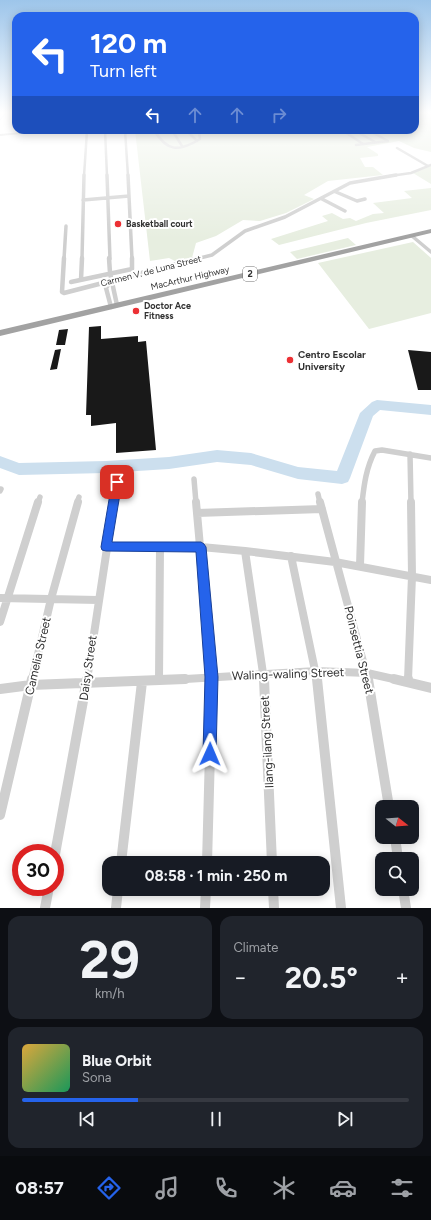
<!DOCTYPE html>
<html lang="en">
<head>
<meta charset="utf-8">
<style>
	body { margin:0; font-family:Figtree,sans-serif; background:#20242c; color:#f1f3f6; height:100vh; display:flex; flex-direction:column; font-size:15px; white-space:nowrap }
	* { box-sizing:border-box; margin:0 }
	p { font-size:13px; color:#9ea1a6 }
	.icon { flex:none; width:22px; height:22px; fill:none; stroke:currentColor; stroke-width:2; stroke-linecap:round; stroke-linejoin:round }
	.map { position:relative; height:908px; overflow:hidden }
	.drawer { display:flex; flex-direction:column; gap:8px; padding:8px; background:#0d0f14; flex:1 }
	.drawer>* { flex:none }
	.hud { position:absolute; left:12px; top:12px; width:407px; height:122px; border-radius:12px; box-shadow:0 2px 10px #0003; background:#2563eb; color:#fff; overflow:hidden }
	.needle { width:26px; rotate:107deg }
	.tools { position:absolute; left:375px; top:800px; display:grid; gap:8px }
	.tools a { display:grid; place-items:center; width:44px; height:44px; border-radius:8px; background:#171b24; box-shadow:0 2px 10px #0003; font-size:20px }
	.speed { position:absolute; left:12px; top:844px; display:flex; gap:8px; font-size:20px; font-weight:700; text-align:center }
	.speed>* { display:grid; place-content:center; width:52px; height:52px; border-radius:50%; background:#171b24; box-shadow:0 2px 10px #0003; line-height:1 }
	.speed .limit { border:6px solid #d22; background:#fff; color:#111 }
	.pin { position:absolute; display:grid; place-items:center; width:34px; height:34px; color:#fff; margin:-17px; border-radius:8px; box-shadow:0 2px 6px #0006 }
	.me { position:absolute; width:44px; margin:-22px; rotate:1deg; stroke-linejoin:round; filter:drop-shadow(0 0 3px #0008) }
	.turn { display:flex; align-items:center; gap:14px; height:84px; padding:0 12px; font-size:18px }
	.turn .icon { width:52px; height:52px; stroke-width:2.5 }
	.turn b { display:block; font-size:28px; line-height:34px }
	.lanes { display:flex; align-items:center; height:38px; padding:0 12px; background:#0003; justify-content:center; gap:20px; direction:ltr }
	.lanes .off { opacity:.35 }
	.big { font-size:30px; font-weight:700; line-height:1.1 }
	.drawer .widget { flex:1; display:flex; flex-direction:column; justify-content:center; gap:6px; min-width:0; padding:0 14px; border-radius:12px; background:#20242c }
	.drawer .dial { align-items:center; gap:0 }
	.dial b { font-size:52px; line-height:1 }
	.song { display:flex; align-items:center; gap:12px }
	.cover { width:48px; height:48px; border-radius:6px; background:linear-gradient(135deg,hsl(40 70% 55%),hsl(150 70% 35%)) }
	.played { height:4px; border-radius:2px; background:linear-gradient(90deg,#2563eb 30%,#363941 30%) }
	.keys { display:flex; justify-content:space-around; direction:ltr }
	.heat { display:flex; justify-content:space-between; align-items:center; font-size:22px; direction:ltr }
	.drawer .tiles { flex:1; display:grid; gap:8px; grid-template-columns:1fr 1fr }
	.widget:last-child { grid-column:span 2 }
	.trip { position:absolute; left:102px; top:856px; width:228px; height:40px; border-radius:12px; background:#171b24; box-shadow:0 2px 10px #0003; font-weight:700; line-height:40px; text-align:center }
	.menu { display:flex; height:64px; justify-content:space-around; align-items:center; background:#090b0e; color:#9ea1a6 }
	.menu .icon { width:28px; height:28px }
	.menu .active { color:#2563eb }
	.menu b { font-size:18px; color:#f1f3f6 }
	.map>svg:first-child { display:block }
</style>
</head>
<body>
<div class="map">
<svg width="431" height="908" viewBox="0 0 431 908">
	<rect width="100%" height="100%" fill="#fff"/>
	<path fill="#e7eee0" d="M415,112h16v40l-17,-4 -15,-7 -32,6 11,7v2l-18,2 5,9h8l10,8 -55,6 -24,14 10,4 -28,14 -26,8 -17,-1 -27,16 -20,7 -4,15 -15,4 -8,-4 -19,3 -15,-131h280z
		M431,166v18l-18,-11z
		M431,188v22l-65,13 -87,22 -8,-6 57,-18 -6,-5 10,-3 11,6 7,-1 6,3 17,-7 11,-1 -11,-10 39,-5 -8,-7z
		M348,238l8,7 -59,14 -7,-7z
		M413,242l18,16v55l-62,16 -51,-66z"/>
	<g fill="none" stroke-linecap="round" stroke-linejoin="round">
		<path stroke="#ccdfee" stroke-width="1" d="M0,120l7,-8"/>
		<path fill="#ccdfee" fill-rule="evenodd" d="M377,400l54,5v10l-51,-5 -7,6 -23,62 -2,4 -6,2 -44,-5 -47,-14 -34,-3 -48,7 -63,4 -87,2 -19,-7v-12l19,7 87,-2 63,-4 48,-7 34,3 47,14 39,4 23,-58 12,-11z"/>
	</g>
	<path fill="#191919" d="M101,326v13l37,-3v6l8,-1 10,109 -40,3v-30l-25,3v-11h-5l3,-88z
		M68,329l-3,16h-9l3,-15z
		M61,349l-4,20 -7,1 5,-20z
		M408,350l23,2v38h-13z"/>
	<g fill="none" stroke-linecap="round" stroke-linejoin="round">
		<path stroke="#cfcfcf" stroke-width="2.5" d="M426,112l2,1
			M105,130l2,46
			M125,130l3,46
			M154,130c13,22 25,22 46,9l-1,-8 -3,-1
			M172,130l10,16
			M186,130l11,11
			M342,130l21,14
			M354,130l21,12
			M356,145l32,-4 -20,-11
			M397,148l31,18
			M84,176l3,-45 13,-1
			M390,176l21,-3 20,-8"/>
		<path stroke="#cfcfcf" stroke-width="3.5" d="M107,175l3,84
			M128,175l4,84
			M336,192l21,9 8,-2
			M322,199l23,12
			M83,200l46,-4
			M412,236l19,16
			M64,259l2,-33
			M82,259l2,-84
			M196,259l16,-4 33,-24 40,-14 65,-34 46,-8"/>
		<path stroke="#cfcfcf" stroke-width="4.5" d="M64,258l-2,34 2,1 136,-35
			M109,258l1,15 7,32
			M81,280l1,-22
			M111,281l-5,7 5,19
			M71,282l61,-13v-11"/>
		<path stroke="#cfcfcf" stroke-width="5.5" d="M410,454l1,49
			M194,479l2,24
			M0,491l1,-2
			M318,494l2,9
			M38,503l2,-6
			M77,503l2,-6
			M114,503l3,-21
			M362,503c2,-18 4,-35 13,-52l7,-1 49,8"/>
		<path stroke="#cfcfcf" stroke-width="8" d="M196,502l16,178
			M320,502l48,178
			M197,513l125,-4
			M106,547h95l44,4 90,11 96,18
			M245,551l19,129
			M291,556l26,124
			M360,566l2,-64
			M0,598l98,2
			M0,622l38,-120
			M32,680l19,-81 27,-97
			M87,680l27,-178
			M159,680l1,-133
			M169,680l147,-9 51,2 31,7
			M408,680l4,-104 -1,-74"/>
		<path stroke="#cfcfcf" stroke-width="10" d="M264,679l8,184
			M317,679l24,229
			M368,679l21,128
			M394,679l37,9
			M408,682v-3
			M0,689l31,-4 154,-6
			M0,815l32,-136
			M395,837l3,22
			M55,854l32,-175
			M121,863l21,-181
			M207,863l5,-184
			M273,889l1,19
			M403,889l3,19
			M45,908l4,-21
			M116,908l2,-19
			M205,908l1,-19"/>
		<path fill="#cfcfcf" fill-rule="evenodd" d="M46,130h14l-60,6v-2z"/>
		<path fill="#a2a2a2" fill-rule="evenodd" d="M431,229v4l-431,103v-6z"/>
	</g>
	<linearGradient id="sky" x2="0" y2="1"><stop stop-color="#9dc5ea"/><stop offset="0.47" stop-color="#fff"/><stop offset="1" stop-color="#fff" stop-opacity="0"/></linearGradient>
	<rect width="431" height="239" fill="url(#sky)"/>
	<path fill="#2563eb" stroke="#184099" d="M117,478l3,1 2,3 -10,60h89l3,2 2,3 12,130 -2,77 -2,5 -4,2 -5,-2 -2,-5 2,-77 -9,-125 -90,-1 -4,-1 -1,-3 11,-65 2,-3z"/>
	<g fill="#ec3034" stroke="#fff" stroke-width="1.5">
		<circle cx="118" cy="224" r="4"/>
		<circle cx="136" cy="311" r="4"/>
		<circle cx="290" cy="360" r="4"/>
	</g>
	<g text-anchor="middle" stroke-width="4" stroke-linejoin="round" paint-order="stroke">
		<g font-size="9" font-weight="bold" fill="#323232" stroke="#fff" text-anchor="start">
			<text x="126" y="227">Basketball court</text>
			<text x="144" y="309">Doctor Ace<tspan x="144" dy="10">Fitness</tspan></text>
		</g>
		<g font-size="9" fill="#323232" stroke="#fff">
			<text transform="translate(151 271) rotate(-14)" y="3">Carmen V. de Luna Street</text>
			<text transform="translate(190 278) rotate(-13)" y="3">MacArthur Highway</text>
		</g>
		<rect fill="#fff" stroke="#707070" stroke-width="1" x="243" y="267" width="14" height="14" rx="3"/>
		<g font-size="9" font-weight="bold" fill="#323232">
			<text x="250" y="277">2</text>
		</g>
		<g font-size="10" font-weight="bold" fill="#323232" stroke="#fff" text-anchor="start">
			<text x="298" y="358">Centro Escolar<tspan x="298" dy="12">University</tspan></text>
		</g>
		<g font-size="12" fill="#323232" stroke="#fff">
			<text transform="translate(359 650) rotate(76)" y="4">Poinsettia Street</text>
			<text transform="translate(38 656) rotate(-77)" y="4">Camelia Street</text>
			<text transform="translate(88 668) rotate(-82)" y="4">Daisy Street</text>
			<text transform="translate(288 674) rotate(-2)" y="4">Waling-waling Street</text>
			<text transform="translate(267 742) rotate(-93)" y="4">Ilang-ilang Street</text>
		</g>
	</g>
</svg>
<div class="tools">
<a><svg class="needle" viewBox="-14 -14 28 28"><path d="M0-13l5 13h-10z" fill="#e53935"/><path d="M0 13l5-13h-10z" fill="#9ea1a6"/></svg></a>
<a><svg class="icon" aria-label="search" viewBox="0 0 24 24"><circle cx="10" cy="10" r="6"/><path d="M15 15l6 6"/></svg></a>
</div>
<div class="speed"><div class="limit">30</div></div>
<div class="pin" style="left:117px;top:482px;background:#d93025"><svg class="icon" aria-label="arrive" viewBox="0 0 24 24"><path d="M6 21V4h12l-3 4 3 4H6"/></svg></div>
<svg class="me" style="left:210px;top:754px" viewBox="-20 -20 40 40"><path d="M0-17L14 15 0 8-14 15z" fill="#2563eb" stroke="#fff" stroke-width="4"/></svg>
<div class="trip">08:58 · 1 min · 250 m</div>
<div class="hud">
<div class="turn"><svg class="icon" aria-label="left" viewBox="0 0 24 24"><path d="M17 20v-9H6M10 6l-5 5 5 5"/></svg><div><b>120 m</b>Turn left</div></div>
<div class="lanes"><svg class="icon" aria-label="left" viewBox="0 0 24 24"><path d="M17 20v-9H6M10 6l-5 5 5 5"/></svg><svg class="icon off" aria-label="ahead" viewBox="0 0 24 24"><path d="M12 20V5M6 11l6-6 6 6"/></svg><svg class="icon off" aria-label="ahead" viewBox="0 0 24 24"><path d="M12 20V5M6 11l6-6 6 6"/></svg><svg class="icon off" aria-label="right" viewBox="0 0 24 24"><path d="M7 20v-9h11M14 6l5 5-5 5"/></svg></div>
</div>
</div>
<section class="drawer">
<div class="tiles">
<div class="widget dial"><b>29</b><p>km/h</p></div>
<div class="widget"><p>Climate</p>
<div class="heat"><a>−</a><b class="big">20.5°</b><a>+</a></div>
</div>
<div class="widget">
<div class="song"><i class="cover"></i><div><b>Blue Orbit</b><p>Sona</p></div></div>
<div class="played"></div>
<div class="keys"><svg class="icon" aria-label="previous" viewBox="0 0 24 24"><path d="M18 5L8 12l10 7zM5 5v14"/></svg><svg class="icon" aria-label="pause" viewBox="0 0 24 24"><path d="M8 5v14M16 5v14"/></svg><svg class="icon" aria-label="next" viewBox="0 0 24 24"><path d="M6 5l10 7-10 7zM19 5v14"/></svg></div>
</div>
</div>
</section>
<nav class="menu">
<b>08:57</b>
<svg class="icon active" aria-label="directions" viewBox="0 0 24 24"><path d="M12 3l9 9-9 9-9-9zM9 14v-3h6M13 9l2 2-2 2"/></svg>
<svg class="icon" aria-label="music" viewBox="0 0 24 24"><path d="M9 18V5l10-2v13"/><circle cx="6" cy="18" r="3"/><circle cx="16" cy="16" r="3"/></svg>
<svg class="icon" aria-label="phone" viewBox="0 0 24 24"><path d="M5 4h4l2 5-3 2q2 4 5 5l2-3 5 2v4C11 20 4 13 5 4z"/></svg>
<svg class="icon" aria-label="climate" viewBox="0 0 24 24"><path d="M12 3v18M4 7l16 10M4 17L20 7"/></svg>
<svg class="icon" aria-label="car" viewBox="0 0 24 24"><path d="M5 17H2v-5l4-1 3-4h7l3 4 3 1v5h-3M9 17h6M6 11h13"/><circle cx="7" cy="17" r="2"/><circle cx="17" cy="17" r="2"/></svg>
<svg class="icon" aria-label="filters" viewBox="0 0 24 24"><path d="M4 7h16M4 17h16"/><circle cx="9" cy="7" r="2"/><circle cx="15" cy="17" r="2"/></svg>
</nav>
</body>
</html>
